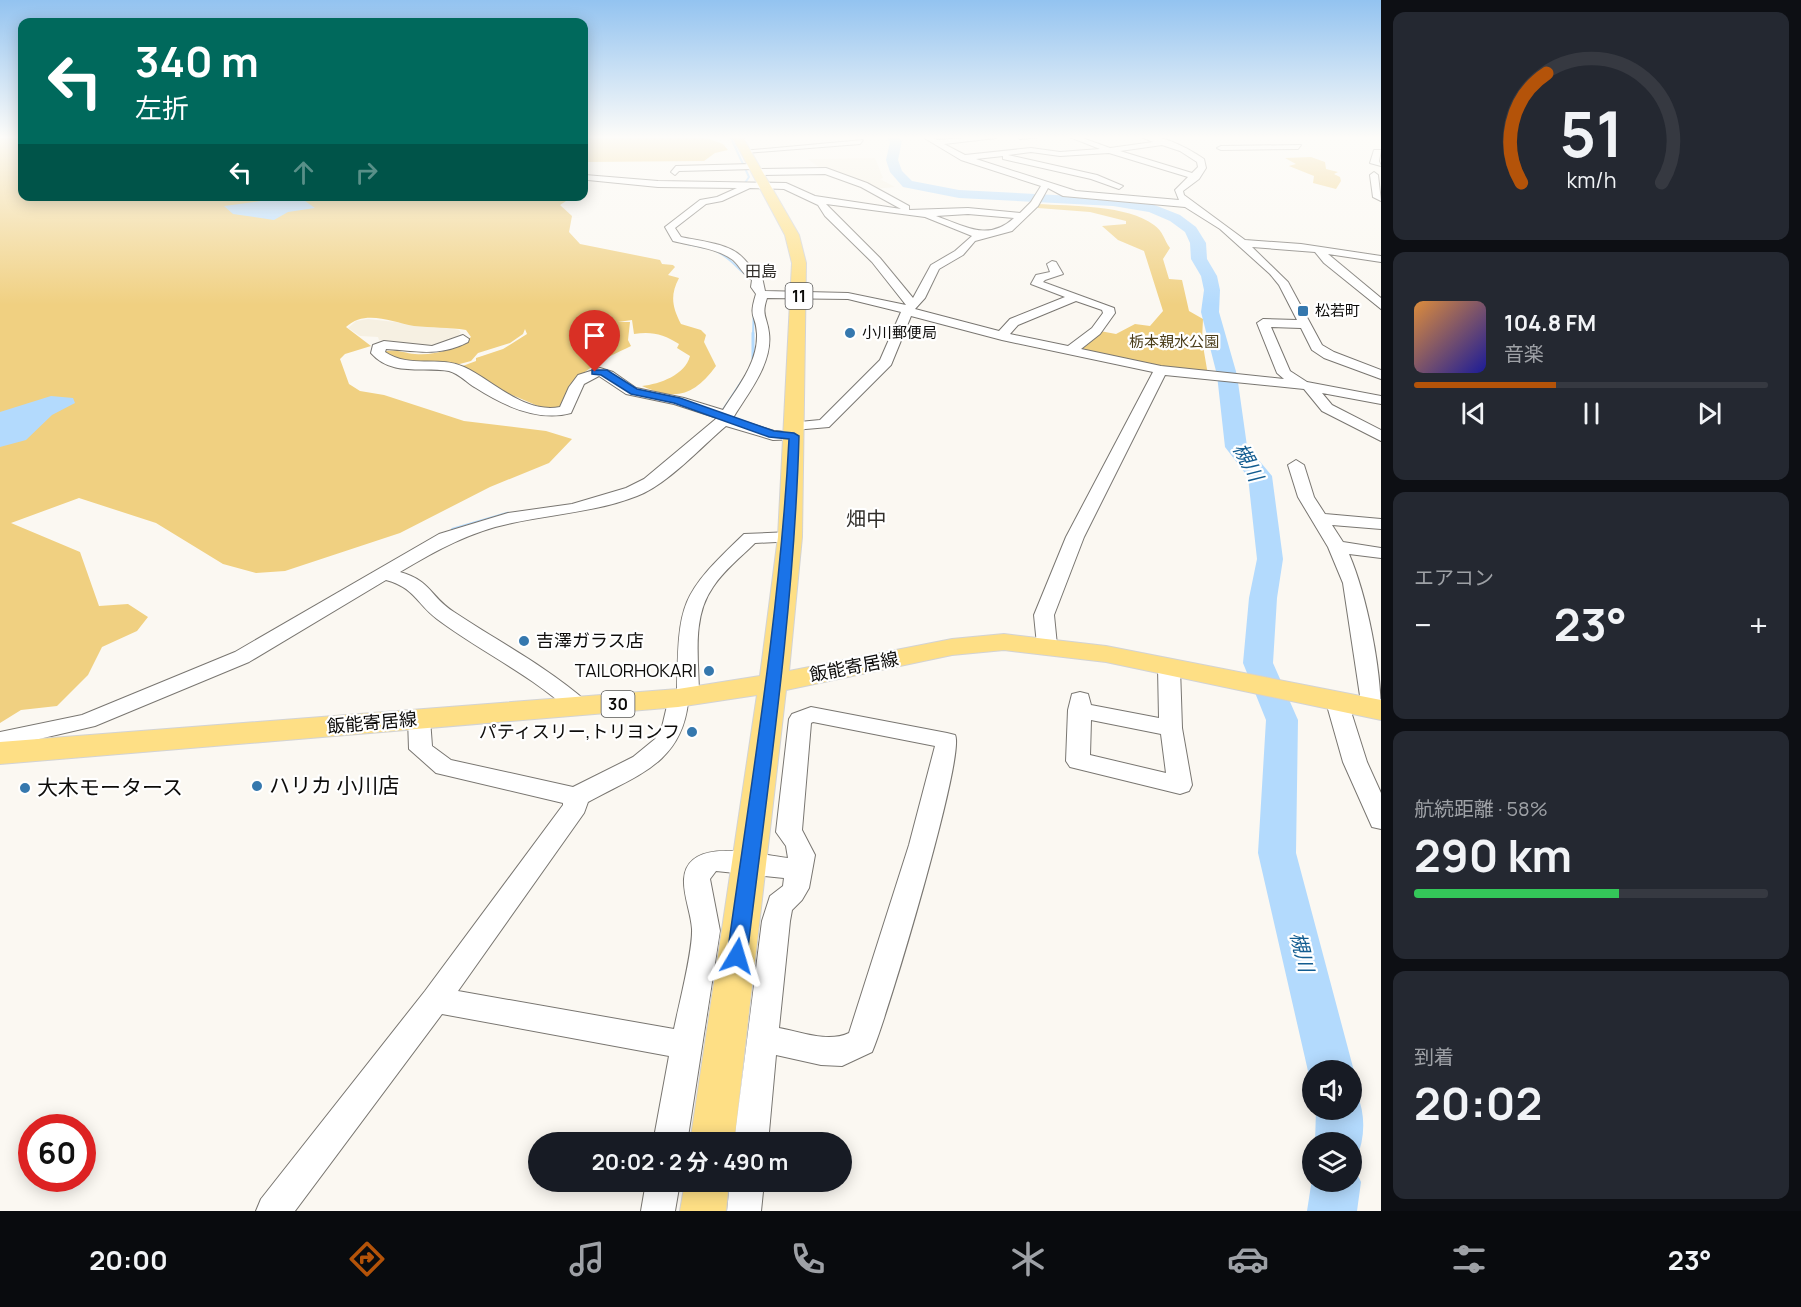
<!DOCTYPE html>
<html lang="ja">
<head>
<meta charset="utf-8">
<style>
	body { margin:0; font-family:Manrope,"Noto Sans JP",sans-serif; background:#242831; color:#f1f3f6; height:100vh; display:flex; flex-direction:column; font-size:22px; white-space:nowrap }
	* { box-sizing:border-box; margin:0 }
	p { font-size:20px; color:#9ea1a6 }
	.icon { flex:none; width:33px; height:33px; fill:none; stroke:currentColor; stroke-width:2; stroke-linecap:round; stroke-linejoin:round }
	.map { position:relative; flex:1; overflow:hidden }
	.drawer { display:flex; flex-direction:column; gap:12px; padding:12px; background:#0d0f14; width:420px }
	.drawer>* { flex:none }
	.banner { position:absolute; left:18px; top:18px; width:570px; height:183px; border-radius:12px; box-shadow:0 3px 15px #0003; background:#00695c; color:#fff; overflow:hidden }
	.buttons { position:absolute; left:1302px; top:1060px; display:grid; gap:12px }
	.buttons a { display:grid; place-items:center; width:60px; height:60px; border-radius:50%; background:#171b24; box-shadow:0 3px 15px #0003; font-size:30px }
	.speed { position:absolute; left:18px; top:1114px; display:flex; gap:12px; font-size:30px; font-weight:700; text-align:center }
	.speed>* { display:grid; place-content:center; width:78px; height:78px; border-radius:50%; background:#171b24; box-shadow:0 3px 15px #0003; line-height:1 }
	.speed .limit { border:9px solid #d22; background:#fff; color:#111 }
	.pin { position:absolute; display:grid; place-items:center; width:51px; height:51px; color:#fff; margin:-62px -26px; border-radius:50% 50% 50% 0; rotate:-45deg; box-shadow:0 0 6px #0007 }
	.pin .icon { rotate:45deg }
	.me { position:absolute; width:66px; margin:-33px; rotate:7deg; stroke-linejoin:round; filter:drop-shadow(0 0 4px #0008) }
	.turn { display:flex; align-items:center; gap:21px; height:126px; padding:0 18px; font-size:27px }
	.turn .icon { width:78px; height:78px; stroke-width:2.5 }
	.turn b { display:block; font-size:42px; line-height:51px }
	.lanes { display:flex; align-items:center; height:57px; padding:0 18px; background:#0003; justify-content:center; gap:30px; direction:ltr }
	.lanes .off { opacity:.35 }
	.big { font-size:45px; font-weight:700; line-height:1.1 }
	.drawer .widget { flex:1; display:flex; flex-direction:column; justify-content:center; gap:9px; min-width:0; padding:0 21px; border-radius:12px; background:#242831 }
	.drawer .dial { align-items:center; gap:0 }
	.dial svg { height:156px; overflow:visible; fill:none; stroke:#363941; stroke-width:7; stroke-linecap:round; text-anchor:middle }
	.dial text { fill:#f1f3f6; stroke:none }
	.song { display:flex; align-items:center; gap:18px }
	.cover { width:72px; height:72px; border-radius:9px; background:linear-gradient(135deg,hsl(30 70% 55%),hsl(240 70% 35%)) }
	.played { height:6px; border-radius:3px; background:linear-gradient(90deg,#b45309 40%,#363941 40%) }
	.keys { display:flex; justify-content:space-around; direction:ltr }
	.heat { display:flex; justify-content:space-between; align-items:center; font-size:33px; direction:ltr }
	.charge { height:9px; border-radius:4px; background:linear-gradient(90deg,#34c759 58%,#363941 0) }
	.trip { position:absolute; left:528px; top:1132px; width:324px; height:60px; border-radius:30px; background:#171b24; box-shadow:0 3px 15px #0003; font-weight:700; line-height:60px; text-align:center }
	.tabs { display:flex; height:96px; justify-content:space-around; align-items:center; background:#090b0e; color:#9ea1a6 }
	.tabs .icon { width:42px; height:42px }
	.tabs .on { color:#b45309 }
	.tabs b { font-size:27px; color:#f1f3f6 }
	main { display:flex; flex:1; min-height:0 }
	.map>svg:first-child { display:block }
</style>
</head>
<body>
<main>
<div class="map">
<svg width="1381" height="1211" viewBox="0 0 1381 1211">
	<rect width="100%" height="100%" fill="#fbf8f2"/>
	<path fill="#f6f0e2" d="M875,158l8,20 -3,1 15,8 -21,2 -51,-19 -15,-11z
		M368,319l82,9 9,2 2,3 -8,6 -23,9 -51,-8 -1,-3 -18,-1 -12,-8 8,-7z"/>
	<path fill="#f0d081" d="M0,136h22v60l550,1 -12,8 12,11 -3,16 11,12 80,16 2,4 11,1 2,2 -7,8 11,3c-9,17 -7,29 2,46l20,6 5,5 -2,7 12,24c-22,30 -40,35 -74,20 18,-2 43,-11 48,-30l-13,-8 2,-4c-15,-10 -28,-13 -45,-10l-2,-14 -14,2h12l-2,18 3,6c-29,14 -62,28 -69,61l-17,2 -56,-24 -29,-18 16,-6v-3l27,-9 24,-15 -2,-5 -2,5 -13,9 -32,10 -7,8 -19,5 -45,-1 -22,-10 1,-4c11,-2 18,2 29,3 19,2 41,-5 56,-17l-5,-7c-17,-3 -34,-2 -52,-4 -22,-4 -49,-17 -68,1l25,19 -26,8 -5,5 9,25 11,7 24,4 80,26 82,10 26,8 -23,24 -59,24 -90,46 -115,38 -29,2 -33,-9 -67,-41 -77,-25 -68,25 69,29 19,54 29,-2 20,13 -11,14 -35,16 -14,28 -31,31 -36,4 -21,13z
		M584,136h117l22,8 5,6 -13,3 -11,8 -120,1z
		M1311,157l14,5 1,7 12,3 -4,2 6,3 1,4 -5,8 -23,-6 1,-7 -25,-10 7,-2 -11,-6z
		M1038,204c33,2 90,1 116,21 9,6 10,15 16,23l-7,11 6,20 13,1 7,31 14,8 -1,21 6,35 -37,-5 -93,-20 22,-19 16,3 19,-10 15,2 13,-15 -19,-60 -26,-11 -16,-14 24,-2v-3l-36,-9 -52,-4z"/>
	<path fill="#b3dafd" d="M298,196l17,12 -27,4 -14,8 -41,-6 -9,-8z
		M51,396l22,2 2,5 -23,12 -26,25 -26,7v-35z"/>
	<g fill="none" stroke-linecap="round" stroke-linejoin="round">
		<path stroke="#b3dafd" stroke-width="2" d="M730,136l19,41 -6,9
			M687,244l19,4
			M716,251c17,8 21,19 35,27
			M753,335l1,-30"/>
		<path stroke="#b3dafd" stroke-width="3" d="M753,359v-26
			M720,415l23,-35"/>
		<path stroke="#b3dafd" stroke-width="4.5" d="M453,530l55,-16"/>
		<path fill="#b3dafd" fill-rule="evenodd" d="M885,136h12l5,5 -4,19 4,11 10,10 47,9 154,8 39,6 28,11 16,12 10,16 1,16 10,17 3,14 -1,22 18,63 10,71 25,30 11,83 -6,39 -4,65 25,57 -2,133 58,218 -2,5v-5h-40v10l-4,-10 -50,-218 8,-133 -23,-57 6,-65 8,-39 -9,-82 -23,-30 -8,-72 -16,-63 3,-22 -3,-14 -10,-17 -1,-16 -5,-11 -15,-11 -21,-9 -36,-6 -154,-8 -56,-11 -13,-15 -4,-12 4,-18z
			M1352,1092l5,2c9,22 8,44 -1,66l-4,2v-19h-37l1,-33h36z
			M1352,1163l9,19 -4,29h-50l5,-32v3h40z"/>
		<defs>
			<path id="minor" d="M921,136h9l7,4 55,-4 4,2 -52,6 21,11 66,-7 29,4 40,-3 -33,-13h10l33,12 43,-6 -14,-6c23,-2 47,11 65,23l2,9 -7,11 -16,12 1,4 61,45 56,4 80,12v6l-53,-8 53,44v11l-57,-46 -9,-11 -63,-5 36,35 34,63 12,7 47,18v9l-57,-21 -12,-8 -11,-22 -30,-1 19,44 17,11 74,14v8l-59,-11 10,12 49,25v11l-59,-30 -18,-22 -139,-14 -81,162 -30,78 3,30 -3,4h-14l-3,-4 -3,-30 32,-78 87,-165 -151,-32 -91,-24 -20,49 -62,62 -35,3 -7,-4 2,-3 31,-3 60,-60 21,-48 -53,-13 -81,-1c-6,18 0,18 2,35 4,31 -22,61 -36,85l41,13 25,2 3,3 -3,3 -26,1 -47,-14c-25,21 -58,58 -89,70 -41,16 -83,18 -125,27 -41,8 -77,28 -112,49 32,9 30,25 54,40 45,30 92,54 133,90l3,5 -3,5 -8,2 -8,-2c-41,-38 -90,-60 -134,-93 -21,-16 -22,-31 -51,-39l-137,82 -154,64 -95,22v-16l82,-17 153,-63 204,-118 69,-21 64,-9 54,-16 18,-9 73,-61 -43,-14 -48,-10 -27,-18 -15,8 -13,29c-33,9 -67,-7 -95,-25 -9,-5 -16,-14 -27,-17 -26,-5 -57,6 -78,-18l2,-8 11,-4 48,5 31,-11 6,4 -1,3c-29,15 -51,9 -82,7l-1,3c25,17 53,3 79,15 30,14 60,47 96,40l9,-20 9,-12 22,-7 13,4 23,16 48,10 39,12c14,-22 35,-47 34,-76 -1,-21 -9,-14 -1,-40l-5,-7 1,-7c-9,-5 -12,-14 -19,-20 -16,-12 -41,-14 -60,-19l-8,-14 35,-27 17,-3 20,-9 -79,-1 -70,-7 -3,-5 73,6 128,2 29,13 86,13 -40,-22 -36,-13 -67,1 -4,-3 4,-3 68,-1 41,15 42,23v4l59,-2 52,5 11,-11 10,-16 -80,-26zM1162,145l18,6 17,11 1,5 -6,6 -72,-22zM1031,152l29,4 49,-3 79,24 -13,13 4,10 -103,-9 -100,-32 27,-3v3l88,20 28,10 4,-3 -26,-11 -89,-20zM750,188l34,1 34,16 7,11 47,46 34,43 -58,-12 -83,-2 -3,-14c-10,-6 -13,-14 -21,-21 -14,-13 -42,-15 -60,-19l-6,-9 31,-24 16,-3zM1048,188l15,8 122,11 35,22 50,45 9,11 18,35 -34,-1 -6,4 20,50 7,6 -123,-13 -80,-17 19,-15 15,-21 -1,-5 -71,-26 2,-2 18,-6 -7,-12 -4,-1 -5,3 3,8 -14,3 -5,9 34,13 -55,22 -11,12 -84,-22 10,-11 14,-29 24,-14 12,-14 37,-10 26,-25zM826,204l99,13 47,19 -17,15 -24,14 -18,33 -33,-40zM968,214l46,4c-26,24 -49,8 -78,-2zM1076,301l26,9 1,3 -11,15 -24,18 -58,-12 8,-9z
				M1017,136h31l-28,3z
				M863,140l-3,4 -114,9 -4,-2z
				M1301,145l-3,4 -77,1 -4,-2 4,-2z
				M1374,150h7l-2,11 2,5 -11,-3z
				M752,164l3,5 -76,2 -4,4 -4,-3 5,-6z
				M1374,172l4,3 3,26 -8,-4 -3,-22z
				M1296,460l8,5 10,32 11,17 56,5v10l-49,-4 11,17 38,6v10l-32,-4c18,42 32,114 32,160l-8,2 -8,-2 -3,-5 -19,-126 -15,-36 -30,-50 -10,-32z
				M790,532l6,1 3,4 -3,4 -41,2c-14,14 -31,27 -42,44 -22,31 -14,73 -14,109l-3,5 -8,2c-7,61 -53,73 -100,99l-4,11 -126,178 216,38c5,-25 19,-78 18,-100 -1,-16 -9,-34 -8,-50 3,-44 76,-24 104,-21l-2,-12 -10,-14 13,-113 3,-5 19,-7 136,26 8,2c11,19 -68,283 -83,317l-30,14 -21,-1 -45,-10 -8,88h-34l28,-222 8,-25 13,-10 1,-8 -68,-7 -6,8 10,52 -33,212h-34l16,-87 -227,-42 -147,197h-39l5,-12 164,-208 138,-186v-2l-127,-30 -27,-24 -1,-30 3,-5 8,-3 8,3 3,5 2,27 19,14 122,27 60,-30 22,-18 7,-12 8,-34 7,-2c2,-89 2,-95 67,-157zM813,722l122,24 -26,99 -60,188c-21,10 -48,-1 -70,-5l11,-107 2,-11 10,-10 7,-12 6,-33 -13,-25 9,-107z
				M1169,661l7,2 4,5 2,60 10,57 -3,6 -9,3 -110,-27 -4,-6 2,-51 4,-16 8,-2 8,2 3,11 68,13 -1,-50 4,-5zM1091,720l70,14 5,39 -76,-18z
				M1337,695l8,2 3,5 19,60 14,31v36l-9,-2 -29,-65 -17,-60 3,-5z
				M646,1182h34l-5,29h-34z
				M730,1182h34l-3,29h-34z"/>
			<path id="major" d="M732,136h10l57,99 7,28 -4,274 -13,134 163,-32 52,-5 102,12 275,54v20l-275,-58 -102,-12 -52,5 -166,35 -52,453h-44l67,-448 -79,12 -678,57v-22l678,-53 82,-13 18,-139 14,-274 -7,-28z
				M685,1182h44l-3,29h-46z"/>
		</defs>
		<use href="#minor" stroke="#797671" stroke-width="2"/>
		<use href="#major" stroke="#d3d3d3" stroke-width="2"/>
		<use href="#minor" fill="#fff" fill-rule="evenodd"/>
		<use href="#major" fill="#fedf85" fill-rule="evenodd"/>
	</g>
	<linearGradient id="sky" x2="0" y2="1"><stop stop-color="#93c3f0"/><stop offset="0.45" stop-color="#fdfcf9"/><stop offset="1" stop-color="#fdfcf9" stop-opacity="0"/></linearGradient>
	<rect width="1381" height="305" fill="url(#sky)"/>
	<path fill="#1a73e8" stroke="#114b97" stroke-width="1.5" d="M592,370h15l30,19 43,9 94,33 20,2 5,3c-5,175 -31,347 -52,520l-3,6 -7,3 -7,-3 -3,-6c24,-172 53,-343 62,-517l-20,-2 -95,-34 -43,-9 -30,-19 -9,-1z"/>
	<g fill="#3578ae" stroke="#fff" stroke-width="2">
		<rect x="1297" y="305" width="12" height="12" rx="3"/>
		<circle cx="850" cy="333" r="6"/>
		<circle cx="524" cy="641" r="6"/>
		<circle cx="709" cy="671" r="6"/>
		<circle cx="692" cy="732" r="6"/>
		<circle cx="257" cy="786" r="6"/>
		<circle cx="25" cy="788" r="6"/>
	</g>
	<g text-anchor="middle" stroke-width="4.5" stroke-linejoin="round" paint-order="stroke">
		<g font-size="15" fill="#0d0c0a" stroke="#fff" text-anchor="start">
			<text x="1315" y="316">松若町</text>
			<text x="862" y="338">小川郵便局</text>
		</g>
		<g font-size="15" fill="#4c3e1b" stroke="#fff">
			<text x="1174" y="347">栃本親水公園</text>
		</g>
		<g font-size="16" fill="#312e2a" stroke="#fff">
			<text x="761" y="277">田島</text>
		</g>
		<g fill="#fff" stroke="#565554" stroke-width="1.5">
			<rect x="785.5" y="283" width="27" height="26" rx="4.5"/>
			<rect x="601.5" y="691" width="33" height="26" rx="4.5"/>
		</g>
		<g font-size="16" font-weight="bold" fill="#0d0c0a">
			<text x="799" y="302">11</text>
			<text x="618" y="710">30</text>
		</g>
		<g font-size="18" fill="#0d0c0a" stroke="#fff" text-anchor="end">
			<text x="536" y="647" text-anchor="start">吉澤ガラス店</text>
			<text x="697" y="677">TAILORHOKARI</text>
			<text x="680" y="738">パティスリー,トリヨンフ</text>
		</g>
		<g font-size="18" fill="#0d0c0a" stroke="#fff">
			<text transform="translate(854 667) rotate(-11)" y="6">飯能寄居線</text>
			<text transform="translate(372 723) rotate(-5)" y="6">飯能寄居線</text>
		</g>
		<g font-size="20" font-style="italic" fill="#125c90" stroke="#fff">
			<text transform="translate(1248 462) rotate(62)" y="7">槻川</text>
			<text transform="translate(1302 952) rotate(76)" y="7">槻川</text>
		</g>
		<g font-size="20" fill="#312e2a" stroke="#fff">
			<text x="866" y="526">畑中</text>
		</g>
		<g font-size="21" fill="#0d0c0a" stroke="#fff" text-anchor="start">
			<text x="269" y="793">ハリカ 小川店</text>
			<text x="37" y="795">大木モータース</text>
		</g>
	</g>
</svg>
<div class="buttons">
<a><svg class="icon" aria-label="sound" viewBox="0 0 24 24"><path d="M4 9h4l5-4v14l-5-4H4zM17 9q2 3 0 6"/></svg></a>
<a><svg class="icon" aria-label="layers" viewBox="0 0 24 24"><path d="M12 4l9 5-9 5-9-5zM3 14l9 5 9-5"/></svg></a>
</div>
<div class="speed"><div class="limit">60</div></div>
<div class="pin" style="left:595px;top:372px;background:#d93025"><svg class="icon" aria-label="arrive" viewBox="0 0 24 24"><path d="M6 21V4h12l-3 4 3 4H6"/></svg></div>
<svg class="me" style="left:737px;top:956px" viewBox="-20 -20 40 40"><path d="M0-17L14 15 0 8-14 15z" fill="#1a73e8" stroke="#fff" stroke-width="4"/></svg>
<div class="trip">20:02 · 2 分 · 490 m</div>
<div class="banner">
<div class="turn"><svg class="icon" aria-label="left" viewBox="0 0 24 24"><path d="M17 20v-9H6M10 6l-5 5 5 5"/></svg><div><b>340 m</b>左折</div></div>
<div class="lanes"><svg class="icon" aria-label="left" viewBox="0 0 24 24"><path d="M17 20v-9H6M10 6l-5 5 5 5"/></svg><svg class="icon off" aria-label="ahead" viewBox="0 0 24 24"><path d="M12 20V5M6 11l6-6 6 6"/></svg><svg class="icon off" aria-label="right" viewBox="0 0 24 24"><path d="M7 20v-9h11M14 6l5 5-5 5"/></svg></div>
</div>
</div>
<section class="drawer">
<div class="widget dial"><svg viewBox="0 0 100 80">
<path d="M14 69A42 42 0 1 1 86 69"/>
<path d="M14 69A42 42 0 0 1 27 13" stroke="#b45309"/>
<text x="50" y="56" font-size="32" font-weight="700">51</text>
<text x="50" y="72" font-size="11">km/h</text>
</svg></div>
<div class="widget">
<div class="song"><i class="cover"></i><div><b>104.8 FM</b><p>音楽</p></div></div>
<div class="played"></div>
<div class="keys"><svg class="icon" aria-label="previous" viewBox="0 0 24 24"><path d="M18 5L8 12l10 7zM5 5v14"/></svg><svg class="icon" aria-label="pause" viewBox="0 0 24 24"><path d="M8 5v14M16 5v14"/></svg><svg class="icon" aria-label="next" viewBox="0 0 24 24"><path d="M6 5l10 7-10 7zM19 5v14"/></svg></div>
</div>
<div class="widget"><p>エアコン</p>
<div class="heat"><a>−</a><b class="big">23°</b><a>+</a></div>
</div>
<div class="widget"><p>航続距離 · 58%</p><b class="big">290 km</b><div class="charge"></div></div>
<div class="widget"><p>到着</p><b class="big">20:02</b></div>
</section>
</main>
<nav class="tabs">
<b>20:00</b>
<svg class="icon on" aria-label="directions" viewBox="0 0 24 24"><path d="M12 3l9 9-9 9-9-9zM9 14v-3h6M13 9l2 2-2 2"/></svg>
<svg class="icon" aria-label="music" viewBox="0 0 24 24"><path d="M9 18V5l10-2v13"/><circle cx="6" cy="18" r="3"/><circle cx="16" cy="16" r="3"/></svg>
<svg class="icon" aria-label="phone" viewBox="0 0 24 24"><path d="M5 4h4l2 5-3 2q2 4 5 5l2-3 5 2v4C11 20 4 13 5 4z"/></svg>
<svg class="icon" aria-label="climate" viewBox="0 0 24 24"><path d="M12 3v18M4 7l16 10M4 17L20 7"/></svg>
<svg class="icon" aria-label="car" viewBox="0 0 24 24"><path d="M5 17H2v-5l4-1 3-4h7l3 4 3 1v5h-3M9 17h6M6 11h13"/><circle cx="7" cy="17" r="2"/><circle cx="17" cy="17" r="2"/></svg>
<svg class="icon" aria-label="filters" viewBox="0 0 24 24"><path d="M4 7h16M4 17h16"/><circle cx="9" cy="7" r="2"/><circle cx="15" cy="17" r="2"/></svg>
<b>23°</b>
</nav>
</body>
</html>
